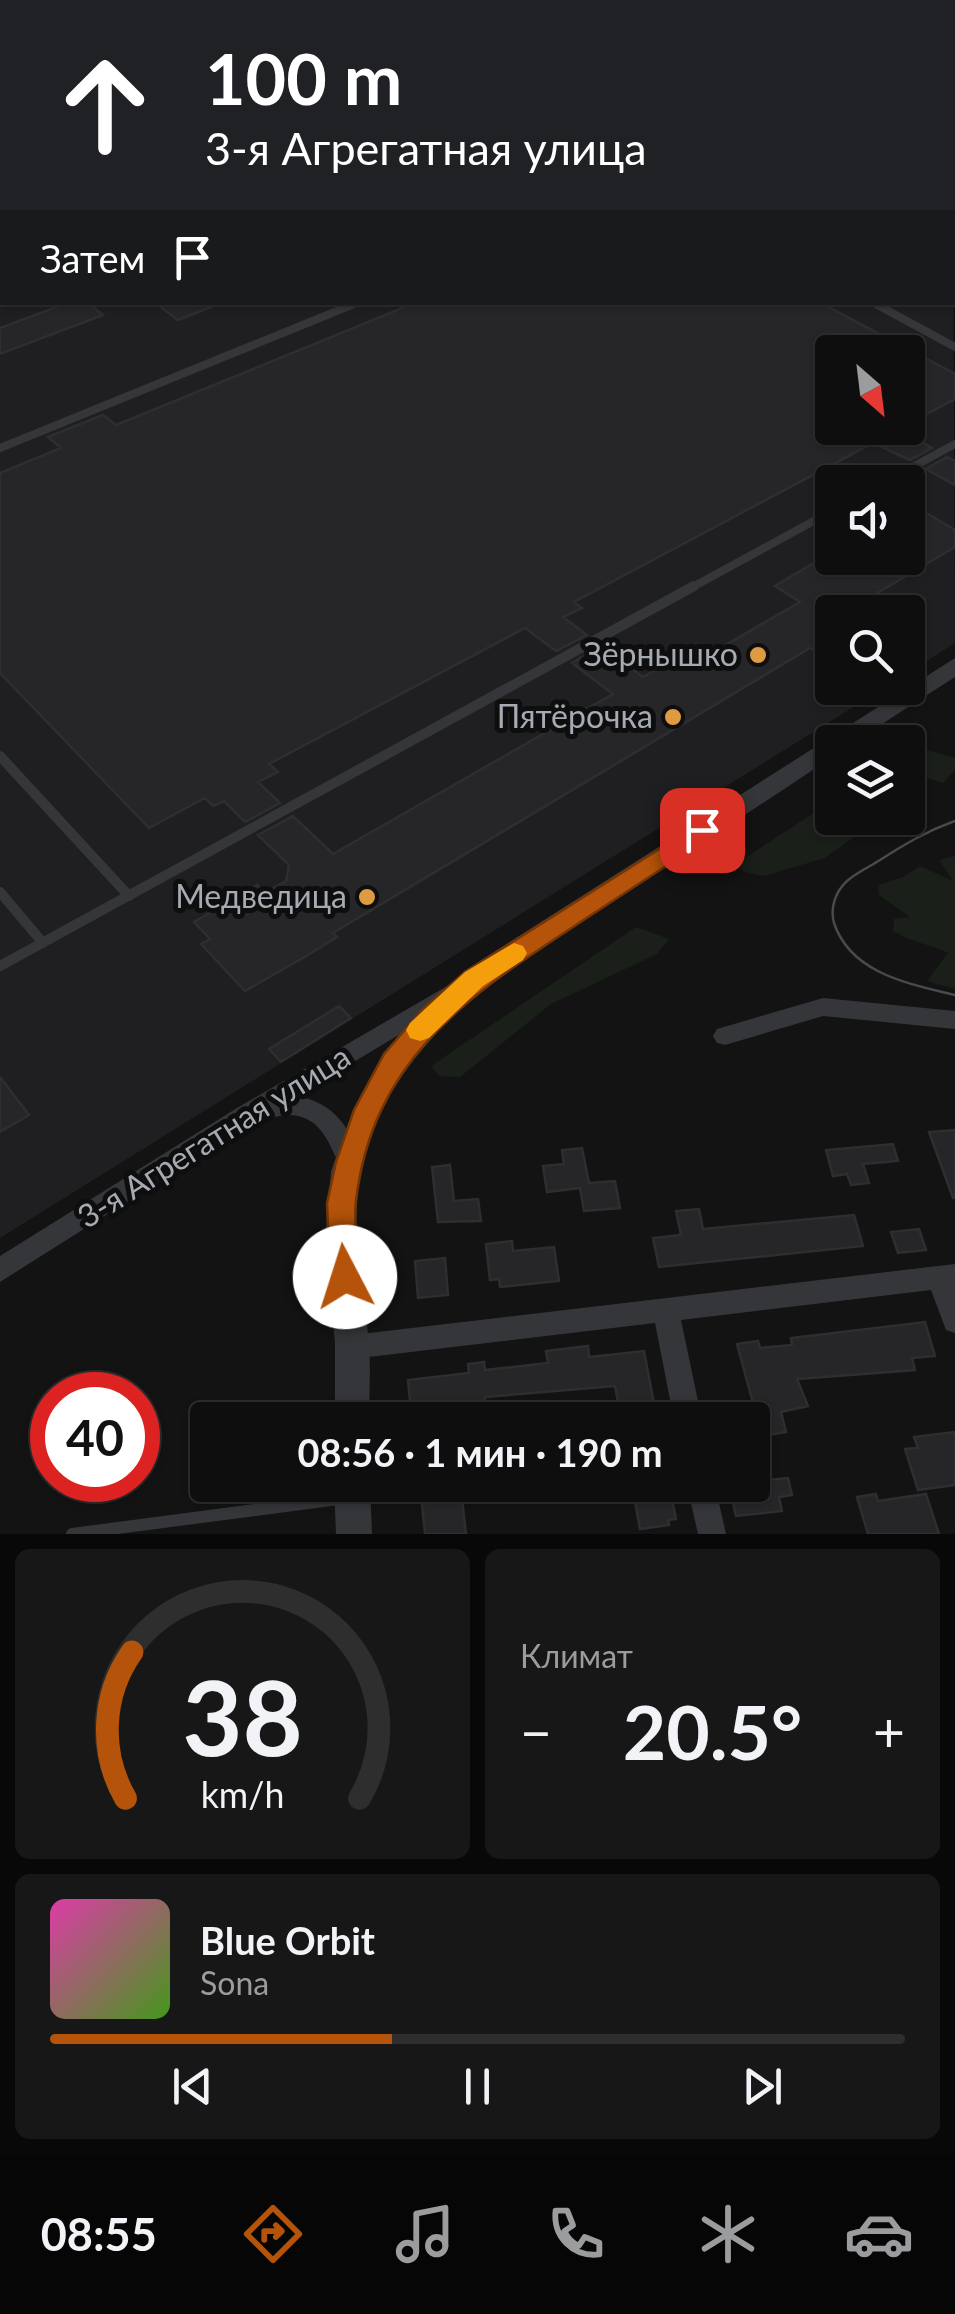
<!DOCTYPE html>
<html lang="ru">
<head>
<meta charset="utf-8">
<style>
	body { margin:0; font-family:Lato,sans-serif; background:#171718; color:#f1f3f6; height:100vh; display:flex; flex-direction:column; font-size:38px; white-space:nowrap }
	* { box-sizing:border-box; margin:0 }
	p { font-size:32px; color:#9b9c9e }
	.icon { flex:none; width:55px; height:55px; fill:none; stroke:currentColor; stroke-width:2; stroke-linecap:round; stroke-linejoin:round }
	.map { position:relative; height:1534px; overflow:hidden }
	.panel { display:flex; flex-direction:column; gap:15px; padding:15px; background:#080808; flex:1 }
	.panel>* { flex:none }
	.guide { position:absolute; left:0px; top:0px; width:955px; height:305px; box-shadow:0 2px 8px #0004,0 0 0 2px #2e2e2f; background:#202124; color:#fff; overflow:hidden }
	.needle { width:65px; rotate:152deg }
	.buttons { position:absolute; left:815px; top:335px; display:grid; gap:20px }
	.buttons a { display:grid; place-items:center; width:110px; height:110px; border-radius:10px; background:#0e0e0f; box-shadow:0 2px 8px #0004,0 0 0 2px #2e2e2f; font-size:50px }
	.speed { position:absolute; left:30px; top:1372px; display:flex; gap:20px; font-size:50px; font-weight:700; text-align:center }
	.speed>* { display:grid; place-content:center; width:130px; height:130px; border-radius:50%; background:#0e0e0f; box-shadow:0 2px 8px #0004,0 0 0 2px #2e2e2f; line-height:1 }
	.speed .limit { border:15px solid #d22; background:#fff; color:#111 }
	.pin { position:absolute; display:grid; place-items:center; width:85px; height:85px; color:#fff; margin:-42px; border-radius:20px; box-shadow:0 5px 15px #0006 }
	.me { position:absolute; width:110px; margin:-55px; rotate:355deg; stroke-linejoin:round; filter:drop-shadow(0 0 8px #0008) }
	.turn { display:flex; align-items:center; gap:35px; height:210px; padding:0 40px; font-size:45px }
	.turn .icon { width:130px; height:130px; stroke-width:2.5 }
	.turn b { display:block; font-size:70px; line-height:85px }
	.then { display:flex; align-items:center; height:95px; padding:0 40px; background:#0003; gap:20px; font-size:38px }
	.big { font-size:75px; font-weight:700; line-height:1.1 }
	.panel .card { flex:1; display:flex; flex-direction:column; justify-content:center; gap:15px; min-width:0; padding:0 35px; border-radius:15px; background:#171718 }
	.panel .dial { align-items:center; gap:0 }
	.dial svg { height:260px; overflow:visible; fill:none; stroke:#2e2e2f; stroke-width:7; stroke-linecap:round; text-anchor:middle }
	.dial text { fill:#f1f3f6; stroke:none }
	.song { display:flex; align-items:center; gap:30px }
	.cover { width:120px; height:120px; border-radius:15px; background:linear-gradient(135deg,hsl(320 70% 55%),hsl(100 70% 35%)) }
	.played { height:10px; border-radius:5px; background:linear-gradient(90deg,#b45309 40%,#2e2e2f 40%) }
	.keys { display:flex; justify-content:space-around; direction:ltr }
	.heat { display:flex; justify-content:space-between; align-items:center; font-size:55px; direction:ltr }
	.panel .tiles { flex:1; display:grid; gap:15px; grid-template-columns:1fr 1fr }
	.card:last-child { grid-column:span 2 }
	.trip { position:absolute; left:190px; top:1402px; width:580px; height:100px; border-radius:10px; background:#0e0e0f; box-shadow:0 2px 8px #0004,0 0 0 2px #2e2e2f; font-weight:700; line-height:100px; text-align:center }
	.tabs { display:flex; height:160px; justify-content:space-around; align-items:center; background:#060606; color:#9b9c9e }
	.tabs .icon { width:70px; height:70px }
	.tabs .on { color:#b45309 }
	.tabs b { font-size:45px; color:#f1f3f6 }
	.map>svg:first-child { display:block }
</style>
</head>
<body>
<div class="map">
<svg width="955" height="1534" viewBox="0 0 955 1534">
	<rect width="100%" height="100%" fill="#131314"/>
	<path fill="#1f1f21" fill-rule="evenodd" d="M615,0h340v70l-3,-68h-346z
		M953,198l2,445 -47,30v-61h-76v76h52l-884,550v-1013l2,77h950zM832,352h76v76h-76zM832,482h76v76h-76z"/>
	<path fill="#1a1f1a" d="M920,748l35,10v12l-12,13 -24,-8 -11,8v-29z
		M832,801v17h48l-55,40 -61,18 -20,-4 -7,-9z
		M954,856l1,1v132l-28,-8 21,-28c-18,-9 -35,-10 -55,-22l1,-12 16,-2 -31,-22 -1,-10 25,-8 17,-11 33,15 -14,-21z
		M636,927l33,12 -12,15 -106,50 -91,73 -21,-1 -8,-10z"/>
	<path fill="#262628" stroke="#2d2e30" stroke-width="2.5" d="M70,302h17l16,13 -103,39v-26z
		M154,302h65v2l-41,16z
		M417,302h402l136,72v25l-47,25v-72h-76v76h69l-3,1 34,19 -22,12 -37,-17 -299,159 8,6 -19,9 24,18 -31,16 -31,-23 -256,136 9,8 -20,10 22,21 -35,19 -21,-21 -11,5 -8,-8 -56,30 -149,-155v-200l61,-25 -13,-11 55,-22 13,10z
		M947,457l8,4v24l-29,-16z
		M928,514l27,16v17l-88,52 20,13h-55v28l-17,11 -5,-3 -477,285 4,4 -29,18 -63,36 -44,-47 9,-5 -16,-17 63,-37 8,8 21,-12 3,-16 -31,-30 35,-19 40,38 280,-160 -41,-31 30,-17 41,31 55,-32 12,9 90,-52 -25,-16 37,-22 13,9 26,-15h57v-33z
		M339,1006l12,12 -70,44 -12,-13z
		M0,1077l29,38 -29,17z
		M955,1130v67l-2,1 -24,-66z
		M893,1144l5,17 -35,3 6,19 -18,2 -4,-11 -14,2 -7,-26z
		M582,1148l7,35 26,-2 5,27 -36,3 -4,-23 -33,4 -4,-26 21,-2 -2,-14z
		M450,1165l4,36 24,-2 3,22 -43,1 -6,-55z
		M699,1209l4,20 151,-14 9,31 -204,21 -6,-29 28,-3 -5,-24z
		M919,1229l7,21 -28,3 -7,-21z
		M512,1241l1,10 41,-4 5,34 -59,6 -1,-8 -9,1 -4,-36z
		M445,1258l3,37 -30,3 -3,-37z
		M925,1322l10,34 -23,2 3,12 -118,9 11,27 -27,6 5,20 -24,4 -25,-92 21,-3 2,7 32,-3 -1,-7z
		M588,1346l1,11 55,-6 12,63 -35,4 -6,-32 -130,11 3,23h-76l-4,-40 61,-7 -1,-9 16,-2 1,8 63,-7 -2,-12z
		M955,1432v53l-37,5 -13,-41 13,-1 -4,-11z
		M759,1441l10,39 19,-2 4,17 -13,2 3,14 -46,5 -7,-31h23v-43z
		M632,1485h37l7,34 -8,1 1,5 -29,4z
		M876,1494l2,7 48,-7 13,40h-71l-11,-37z
		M462,1499l4,35h-41l-3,-30z"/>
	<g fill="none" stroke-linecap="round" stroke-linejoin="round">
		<path stroke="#353639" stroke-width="6" d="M809,2l12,-2"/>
		<path stroke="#353639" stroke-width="8" d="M872,302l83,45
			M0,448l359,-146
			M885,482l70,-38
			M689,589l143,-78"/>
		<path stroke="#353639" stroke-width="10" d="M0,756l129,140
			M0,892l43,51
			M0,966l694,-380"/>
		<path stroke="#353639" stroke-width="12" d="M72,1534l274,-36"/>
		<path fill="#353639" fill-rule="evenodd" d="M952,71h3v8h-3z
			M454,982l8,3 3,6 -3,6 -165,99c38,7 53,32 65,66l-3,7 -9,3 -9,-3c-11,-23 -19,-53 -51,-54 -11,0 -21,4 -32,4l-258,163v-26l237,-148z
			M823,998l132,13v18l-132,-13 -98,29 -8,-2 -4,-7 4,-7z
			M955,1264v69l-9,-3 -15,-40 -250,30 21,100h-28l-19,-97 -303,36 -9,-3 -4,-9 4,-9 9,-3z
			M687,1485h28l11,49h-28z"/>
		<path fill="#353639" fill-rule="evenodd" d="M952,180l3,1v10l-3,-1z
			M955,658v19l-101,65h-22v15c-67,45 -134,89 -202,133 -108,72 -240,142 -269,282 -12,58 3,114 8,172 2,25 0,51 0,76h-34v-77l-10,-103 6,-69 23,-63 40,-65 70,-72z
			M334,1485h36l2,49h-36z"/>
		<path stroke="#595c60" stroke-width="32" d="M530,2l9,-2
			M0,168l2,-1"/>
		<path stroke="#484a4e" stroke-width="2.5" d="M955,821c-28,10 -50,23 -75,39 -11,7 -24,13 -33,21 -12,11 -17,27 -13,42 17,51 76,61 121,72"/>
	</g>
	<path fill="#b45309" stroke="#753606" stroke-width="2.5" d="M702,822l12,8 -3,7c-47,30 -94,61 -141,92 -107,70 -198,134 -214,272 -3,24 2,52 4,76l-5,10 -10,3 -10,-3 -5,-10 -3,-74 9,-41 18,-52 30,-56 40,-46 41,-36z"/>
	<path fill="#f59e0b" d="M514,943l9,3 4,7 -4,7 -40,26 -54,52 -9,3 -10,-3 -4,-8 4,-7 55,-51z"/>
	<g fill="#dd9c42" stroke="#0e0e0f" stroke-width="4">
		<circle cx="758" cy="655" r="10"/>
		<circle cx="673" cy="717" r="10"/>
		<circle cx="367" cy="897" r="10"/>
	</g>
	<g text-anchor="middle" stroke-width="10" stroke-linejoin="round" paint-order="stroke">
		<g font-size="32" fill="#a6abb3" stroke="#0e0e0f" text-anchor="end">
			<text x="738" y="666">Зёрнышко</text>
			<text x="653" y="728">Пятёрочка</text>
			<text x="347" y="908">Медведица</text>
		</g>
		<g font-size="32" fill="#a6abb3" stroke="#0e0e0f">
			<text transform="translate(214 1137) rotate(-32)" y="11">3-я Агрегатная улица</text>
		</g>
	</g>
</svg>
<div class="buttons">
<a><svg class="needle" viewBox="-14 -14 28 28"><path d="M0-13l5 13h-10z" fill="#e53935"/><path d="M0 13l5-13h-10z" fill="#9b9c9e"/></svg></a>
<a><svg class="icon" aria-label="sound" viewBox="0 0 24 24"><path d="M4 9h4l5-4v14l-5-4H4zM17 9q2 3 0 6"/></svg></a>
<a><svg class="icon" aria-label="search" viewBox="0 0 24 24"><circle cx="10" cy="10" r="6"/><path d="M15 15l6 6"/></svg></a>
<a><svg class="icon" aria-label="layers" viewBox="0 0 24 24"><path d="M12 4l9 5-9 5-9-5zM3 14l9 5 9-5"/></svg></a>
</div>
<div class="speed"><div class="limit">40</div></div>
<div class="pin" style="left:702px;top:830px;background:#d93025"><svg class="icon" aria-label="arrive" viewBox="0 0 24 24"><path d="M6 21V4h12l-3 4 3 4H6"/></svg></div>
<svg class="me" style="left:345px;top:1277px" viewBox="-20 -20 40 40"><circle r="19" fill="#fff"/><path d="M0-13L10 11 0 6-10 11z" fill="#b45309"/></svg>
<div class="trip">08:56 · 1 мин · 190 m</div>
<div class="guide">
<div class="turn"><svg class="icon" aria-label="ahead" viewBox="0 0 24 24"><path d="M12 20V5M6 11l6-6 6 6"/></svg><div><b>100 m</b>3-я Агрегатная улица</div></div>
<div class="then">Затем<svg class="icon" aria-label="arrive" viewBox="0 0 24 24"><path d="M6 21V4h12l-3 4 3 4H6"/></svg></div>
</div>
</div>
<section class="panel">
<div class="tiles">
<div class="card dial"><svg viewBox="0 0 100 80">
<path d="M14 69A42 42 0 1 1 86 69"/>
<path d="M14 69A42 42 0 0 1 16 24" stroke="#b45309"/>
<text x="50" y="56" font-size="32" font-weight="700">38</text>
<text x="50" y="72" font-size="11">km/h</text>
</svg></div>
<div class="card"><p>Климат</p>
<div class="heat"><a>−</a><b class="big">20.5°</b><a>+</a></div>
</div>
<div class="card">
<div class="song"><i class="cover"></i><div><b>Blue Orbit</b><p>Sona</p></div></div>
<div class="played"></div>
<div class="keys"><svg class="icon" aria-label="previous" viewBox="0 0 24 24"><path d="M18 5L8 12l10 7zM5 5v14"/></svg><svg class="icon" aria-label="pause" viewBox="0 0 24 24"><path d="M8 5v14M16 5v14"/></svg><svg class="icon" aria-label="next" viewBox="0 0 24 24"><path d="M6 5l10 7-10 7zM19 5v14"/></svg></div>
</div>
</div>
</section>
<nav class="tabs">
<b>08:55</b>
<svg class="icon on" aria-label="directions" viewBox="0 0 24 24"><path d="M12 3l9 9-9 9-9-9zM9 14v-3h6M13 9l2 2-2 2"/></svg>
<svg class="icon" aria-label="music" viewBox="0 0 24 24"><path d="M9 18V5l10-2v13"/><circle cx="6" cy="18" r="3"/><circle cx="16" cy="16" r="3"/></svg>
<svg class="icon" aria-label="phone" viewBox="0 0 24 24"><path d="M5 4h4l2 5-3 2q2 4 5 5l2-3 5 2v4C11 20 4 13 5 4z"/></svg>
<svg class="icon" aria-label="climate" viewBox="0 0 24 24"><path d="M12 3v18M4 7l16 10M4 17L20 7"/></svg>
<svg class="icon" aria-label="car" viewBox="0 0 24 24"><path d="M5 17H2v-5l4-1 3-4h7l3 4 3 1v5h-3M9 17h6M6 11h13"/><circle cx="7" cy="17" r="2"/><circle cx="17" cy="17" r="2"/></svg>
</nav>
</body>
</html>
